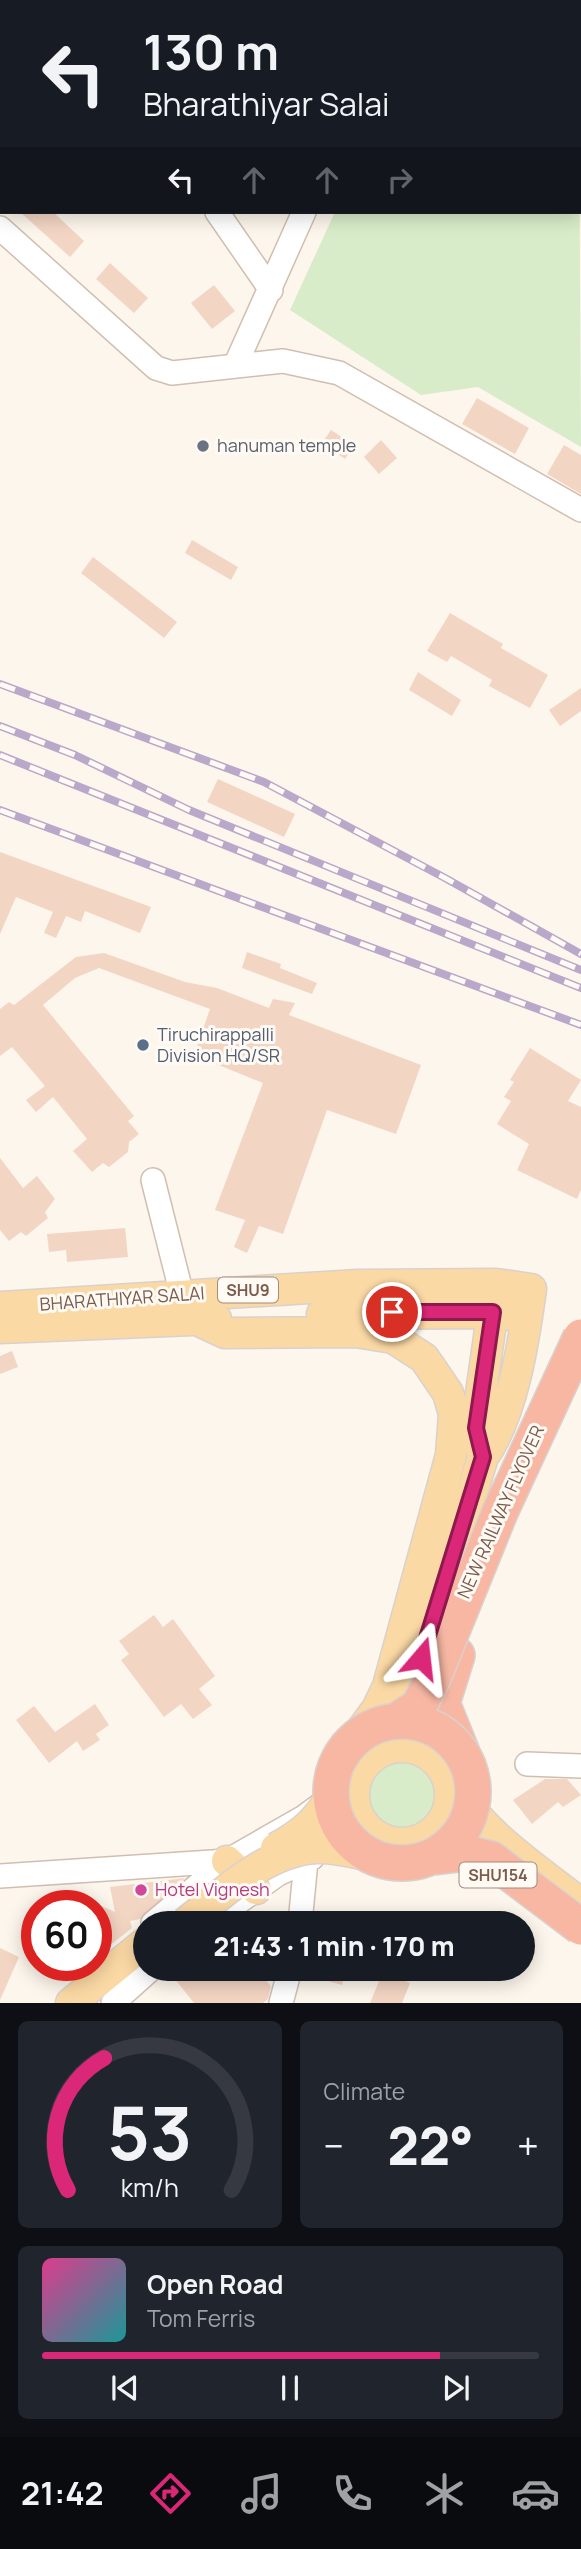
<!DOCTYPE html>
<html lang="en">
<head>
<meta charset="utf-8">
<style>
	body { margin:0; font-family:Manrope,sans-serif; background:#20242c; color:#f1f3f6; height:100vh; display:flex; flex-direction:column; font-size:26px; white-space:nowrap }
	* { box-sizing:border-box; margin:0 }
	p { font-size:23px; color:#9ea1a6 }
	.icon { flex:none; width:38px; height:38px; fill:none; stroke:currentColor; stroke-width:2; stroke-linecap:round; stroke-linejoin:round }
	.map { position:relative; height:2003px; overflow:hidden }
	.details { display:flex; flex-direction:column; gap:18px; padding:18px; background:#0d0f14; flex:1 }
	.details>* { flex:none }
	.banner { position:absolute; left:0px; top:0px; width:581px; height:214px; box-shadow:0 4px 18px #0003; background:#171b24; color:#f1f3f6; overflow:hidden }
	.speed { position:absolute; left:21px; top:1890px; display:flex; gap:14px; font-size:35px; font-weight:700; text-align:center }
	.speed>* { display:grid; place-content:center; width:91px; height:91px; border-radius:50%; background:#171b24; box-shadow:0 4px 18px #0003; line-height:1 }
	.speed .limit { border:10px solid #d22; background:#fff; color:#111 }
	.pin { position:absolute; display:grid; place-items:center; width:60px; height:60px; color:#fff; margin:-30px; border:4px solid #fff; border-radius:50%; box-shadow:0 2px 7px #0007 }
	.me { position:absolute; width:77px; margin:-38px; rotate:17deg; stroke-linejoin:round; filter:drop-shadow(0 0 5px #0008) }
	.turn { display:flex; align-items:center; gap:24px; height:147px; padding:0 28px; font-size:32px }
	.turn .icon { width:91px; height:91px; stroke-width:2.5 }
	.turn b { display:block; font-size:49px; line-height:60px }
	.lanes { display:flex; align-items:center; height:66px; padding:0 28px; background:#0003; justify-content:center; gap:35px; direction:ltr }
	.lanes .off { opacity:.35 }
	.big { font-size:52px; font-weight:800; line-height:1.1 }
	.details .card { flex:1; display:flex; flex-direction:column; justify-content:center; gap:10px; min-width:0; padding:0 24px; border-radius:10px; background:#20242c }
	.details .dial { align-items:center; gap:0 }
	.dial svg { height:182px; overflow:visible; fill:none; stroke:#363941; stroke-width:7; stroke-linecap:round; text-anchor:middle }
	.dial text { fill:#f1f3f6; stroke:none }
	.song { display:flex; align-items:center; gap:21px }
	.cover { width:84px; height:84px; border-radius:10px; background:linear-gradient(135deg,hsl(330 70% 55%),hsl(180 70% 35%)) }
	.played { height:7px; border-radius:4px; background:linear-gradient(90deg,#db2777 80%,#363941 80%) }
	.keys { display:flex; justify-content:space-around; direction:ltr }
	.heat { display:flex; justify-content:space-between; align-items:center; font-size:38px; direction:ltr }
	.details .tiles { flex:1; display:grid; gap:18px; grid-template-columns:1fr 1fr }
	.card:last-child { grid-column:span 2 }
	.trip { position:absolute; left:133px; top:1911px; width:402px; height:70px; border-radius:35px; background:#171b24; box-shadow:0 4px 18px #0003; font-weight:800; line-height:70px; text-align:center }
	.tab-bar { display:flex; height:112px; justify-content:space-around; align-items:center; background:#090b0e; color:#9ea1a6 }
	.tab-bar .icon { width:49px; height:49px }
	.tab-bar .active { color:#db2777 }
	.tab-bar b { font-size:32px; color:#f1f3f6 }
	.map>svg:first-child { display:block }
</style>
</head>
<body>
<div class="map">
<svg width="581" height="2003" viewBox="0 0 581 2003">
	<rect width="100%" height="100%" fill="#fdf6ec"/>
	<path fill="#d8ecc9" d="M579,96l2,351 -103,-60 -57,8 -131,-85 45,-98h244z
		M363 1794a40 40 0 1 1 80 0a40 40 0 1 1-80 0Z"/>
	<path fill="#f3d5c3" d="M20,212h33l31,29 -14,16z
		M110,263l38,35 -14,15 -38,-34z
		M214,285l21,26 -23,18 -21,-26z
		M477,398l52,30 -14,26 -53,-30z
		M331,430l23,15 -9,14 -23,-16z
		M381,440l16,18 -18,16 -15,-17z
		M564,445l17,10v39l-34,-20z
		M192,540l46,27 -7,13 -46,-27z
		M93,557l84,65 -13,16 -83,-65z
		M450,613l53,31 -2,4 47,27 -18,33 -41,-22 3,-6 -41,-24 -4,6 -20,-11z
		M418,672l43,28 -9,16 -43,-26z
		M581,688v23l-21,15 -11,-16z
		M218,779l77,35 -11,23 -77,-35z
		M0,852l151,55 -11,26 -55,-22 -4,11 -15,-6 -10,22 -12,-5 9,-21 -37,-15 -16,37z
		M247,952l34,12 -1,4 37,15 -5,11 -70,-26z
		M104,953l81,29 32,6 52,20 4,-9 22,4 -6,12 132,50 -25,69 -69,-24 -44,124 -24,-8 -12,27 -13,-6 11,-27 -30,-10 48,-127 -69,-28 16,-46 -111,-41 -24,10 -32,27 91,111 -6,5 11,13 -10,8 -1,10 -19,15 -6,-4 -11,9 -19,-21 14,-12 -34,-42 -17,15 -10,-12 19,-14 -33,-39 -12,9v-47l9,-7 5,3 62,-48z
		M530,1048l51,32 -13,21 13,6v83l-4,9 -60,-29 12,-26 -32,-20 14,-23 -7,-4 10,-15 -4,-2z
		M0,1158l23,30 14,-12 18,23 -10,13 3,6 -22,18 -5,-4 -12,9 -9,-11z
		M125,1228l3,29 -61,5 -1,-12 -17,2 -2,-18z
		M12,1351l6,16 -18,7v-18z
		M154,1615l9,12 10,-8 42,57 -16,13 13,16 -19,14 -12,-15 -17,13 -43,-57 8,-6 -10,-13z
		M95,1704l14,21 -13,9 4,6 -17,11 -6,-10 -28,22 -33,-43 18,-14 21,26z
		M545,1779h22l14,16 -18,12 -5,-5 -26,22 -19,-24z
		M185,1878l-45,41 -10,2 2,7 -27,21 -8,-45 18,8 -5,-25z
		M0,1948l19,9 -19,43z
		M167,1969h107l-11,8 8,9 -3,13 -5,4h-69z
		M304,1969h42l-4,16 -39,-11z
		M384,1969h15l-3,8 14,6 -8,20h-32z"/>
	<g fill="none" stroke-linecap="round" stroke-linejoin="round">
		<defs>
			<path id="minor" d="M71,0l1,2
				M470,0l4,2
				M385,2v-2
				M579,44l2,1
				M217,212l54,78
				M0,228l156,140 16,5 111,-12 56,12 242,137
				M235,366l69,-154
				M153,1180l29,115
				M527,1764l54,2
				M345,1849l42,-9
				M0,1876l227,-15
				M153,1923l74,-62 77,-44 54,-40
				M209,1923l69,-49 34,-16
				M300,1923l6,-62
				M113,2003l38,-34
				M281,2003l9,-34"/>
			<path id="major" d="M0,1307l358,-22 138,-1 35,5c-7,51 -18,126 -48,168l-69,223 -11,30 -35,49
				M322,1314l171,-1 34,4
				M197,1320l28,13 131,-1 37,6 31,20 24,35 6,21 -3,41 -63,231 -11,23 -19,26
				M0,1328l216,-9
				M483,1457l-7,-29 19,-133
				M354 1795a48 48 0 1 1 96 0a48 48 0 1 1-96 0Z
				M448,1778c36,58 81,85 133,126
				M227,1861l29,28
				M71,2003l74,-60"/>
			<path id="highway" d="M457,1655l-15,48 20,50"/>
		</defs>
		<use href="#minor" stroke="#d1beb0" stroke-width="26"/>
		<use href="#major" stroke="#dad1cd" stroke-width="33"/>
		<use href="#highway" stroke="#dad1cd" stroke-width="38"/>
		<use href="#minor" stroke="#fff" stroke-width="23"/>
		<use href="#major" stroke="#fbd9a5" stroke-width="30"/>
		<use href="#highway" stroke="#f7b7a3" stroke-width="35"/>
		<defs>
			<path id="rail" d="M0,684l264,98 181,96 136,76
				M0,726l75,29 114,55 392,160
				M0,755l581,233
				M0,810l581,215"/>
		</defs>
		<use href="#rail" stroke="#b9a8c9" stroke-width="8"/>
		<use href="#rail" stroke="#fffaf3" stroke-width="5" stroke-dasharray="16" stroke-linecap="butt"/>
		<defs>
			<path id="major-bridge" d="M276,1848c25,-14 39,-25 54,-49
				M185,1923c38,-29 80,-72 131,-75 18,-1 36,4 54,8"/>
			<path id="highway-bridge" d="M398,1720l21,-14 13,-26 68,-168 81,-175
				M331 1792a71 71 0 1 1 142 0a71 71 0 1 1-142 0Z
				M434,1857l32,-4 25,6 90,68"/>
		</defs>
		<use href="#major-bridge" stroke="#dad1cd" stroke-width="33" stroke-linecap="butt"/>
		<use href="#highway-bridge" stroke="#dad1cd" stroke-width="38" stroke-linecap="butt"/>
		<use href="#major-bridge" stroke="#fbd9a5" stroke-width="30"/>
		<use href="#highway-bridge" stroke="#f7b7a3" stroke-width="35"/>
	</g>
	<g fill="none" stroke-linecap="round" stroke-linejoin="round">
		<defs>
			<path id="route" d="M392,1312h101l-17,116 7,29 -62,201"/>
		</defs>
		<use href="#route" stroke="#8e194d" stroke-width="18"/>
		<use href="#route" stroke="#db2777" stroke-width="12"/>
	</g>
	<circle fill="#6b7280" stroke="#fffaf3" stroke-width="2.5" cx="203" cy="446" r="7"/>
	<circle fill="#5c6f8a" stroke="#fffaf3" stroke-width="2.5" cx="143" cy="1045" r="7"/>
	<circle fill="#d1479c" stroke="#fffaf3" stroke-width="2.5" cx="141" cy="1890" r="7"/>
	<g text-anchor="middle" stroke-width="6" stroke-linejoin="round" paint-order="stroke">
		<g fill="#fffaf3" stroke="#a28b7f" stroke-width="2">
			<rect x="218" y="1277.5" width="60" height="25" rx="5"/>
			<rect x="459.5" y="1862.5" width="77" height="25" rx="5"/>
		</g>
		<g font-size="16" font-weight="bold" fill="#7a5c4d">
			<text x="248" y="1296">SHU9</text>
			<text x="498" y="1881">SHU154</text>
		</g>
		<g font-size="18" fill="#5b616d" stroke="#fffaf3" text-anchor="start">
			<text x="217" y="452">hanuman temple</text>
		</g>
		<g font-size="18" fill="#4e5e75" stroke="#fffaf3" text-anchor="start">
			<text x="157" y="1041">Tiruchirappalli<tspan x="157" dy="21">Division HQ/SR</tspan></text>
		</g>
		<g font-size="18" fill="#7a5c4d" stroke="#fffaf3">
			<text transform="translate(122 1299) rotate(-4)" y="6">BHARATHIYAR SALAI</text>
			<text transform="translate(501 1512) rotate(-66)" y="6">NEW RAILWAY FLYOVER</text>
		</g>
		<g font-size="18" fill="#b23c85" stroke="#fffaf3" text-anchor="start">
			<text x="155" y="1896">Hotel Vignesh</text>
		</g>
	</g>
</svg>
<div class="speed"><div class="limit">60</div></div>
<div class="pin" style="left:392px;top:1312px;background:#d93025"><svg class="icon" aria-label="arrive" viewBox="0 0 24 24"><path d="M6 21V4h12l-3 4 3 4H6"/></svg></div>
<svg class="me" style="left:421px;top:1658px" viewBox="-20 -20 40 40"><path d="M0-17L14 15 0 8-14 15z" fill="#db2777" stroke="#fff" stroke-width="4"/></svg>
<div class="trip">21:43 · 1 min · 170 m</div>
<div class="banner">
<div class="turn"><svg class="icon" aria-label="left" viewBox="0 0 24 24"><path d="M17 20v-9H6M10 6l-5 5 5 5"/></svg><div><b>130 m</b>Bharathiyar Salai</div></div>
<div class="lanes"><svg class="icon" aria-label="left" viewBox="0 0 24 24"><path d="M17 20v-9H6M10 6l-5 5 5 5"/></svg><svg class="icon off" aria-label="ahead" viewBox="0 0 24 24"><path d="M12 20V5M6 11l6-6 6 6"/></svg><svg class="icon off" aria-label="ahead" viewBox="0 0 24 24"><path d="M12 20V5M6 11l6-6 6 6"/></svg><svg class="icon off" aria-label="right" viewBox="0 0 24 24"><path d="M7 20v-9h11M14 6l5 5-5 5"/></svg></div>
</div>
</div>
<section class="details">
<div class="tiles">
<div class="card dial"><svg viewBox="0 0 100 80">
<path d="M14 69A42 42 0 1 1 86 69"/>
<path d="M14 69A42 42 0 0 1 30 11" stroke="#db2777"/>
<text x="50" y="56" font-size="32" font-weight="700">53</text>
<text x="50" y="72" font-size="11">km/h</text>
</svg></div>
<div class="card"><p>Climate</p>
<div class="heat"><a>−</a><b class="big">22°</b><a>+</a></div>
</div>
<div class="card">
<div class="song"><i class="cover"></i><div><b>Open Road</b><p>Tom Ferris</p></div></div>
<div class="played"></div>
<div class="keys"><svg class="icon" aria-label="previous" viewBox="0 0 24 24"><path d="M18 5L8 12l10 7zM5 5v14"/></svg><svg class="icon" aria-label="pause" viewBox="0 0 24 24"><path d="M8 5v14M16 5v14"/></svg><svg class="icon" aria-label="next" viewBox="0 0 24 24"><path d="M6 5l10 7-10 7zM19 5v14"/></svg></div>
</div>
</div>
</section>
<nav class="tab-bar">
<b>21:42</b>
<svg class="icon active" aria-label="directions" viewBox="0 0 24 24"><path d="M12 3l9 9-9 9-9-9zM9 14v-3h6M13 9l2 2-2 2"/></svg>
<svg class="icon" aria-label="music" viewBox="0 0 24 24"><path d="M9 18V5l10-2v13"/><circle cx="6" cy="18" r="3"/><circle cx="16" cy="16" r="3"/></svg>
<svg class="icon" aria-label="phone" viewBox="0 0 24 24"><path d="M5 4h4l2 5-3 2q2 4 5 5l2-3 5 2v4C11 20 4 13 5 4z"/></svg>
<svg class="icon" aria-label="climate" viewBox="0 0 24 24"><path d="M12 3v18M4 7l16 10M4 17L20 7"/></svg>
<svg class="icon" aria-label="car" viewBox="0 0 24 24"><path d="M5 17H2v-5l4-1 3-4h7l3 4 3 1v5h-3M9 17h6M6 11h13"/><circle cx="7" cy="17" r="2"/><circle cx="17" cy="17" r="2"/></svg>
</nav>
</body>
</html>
